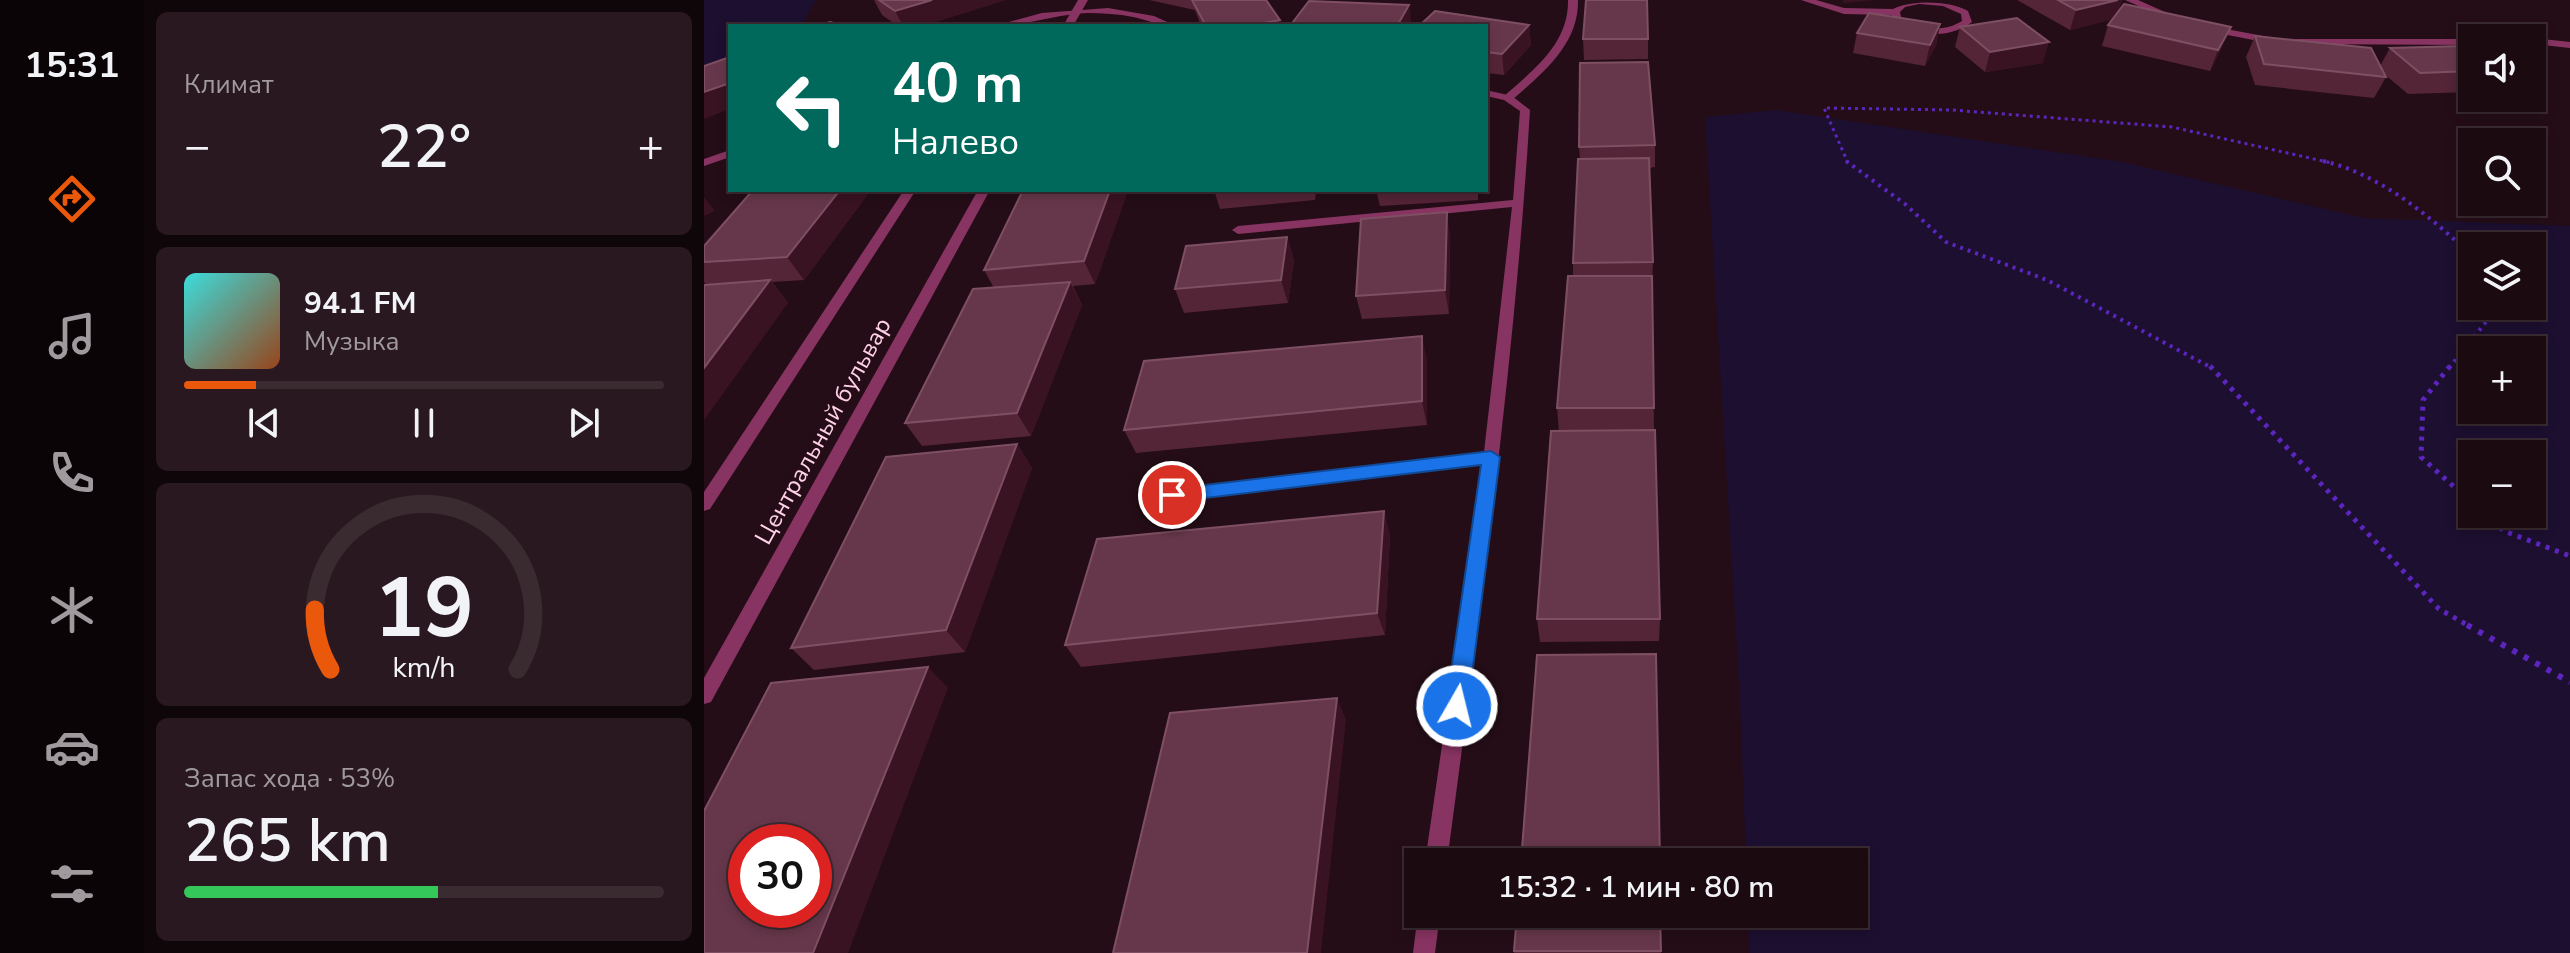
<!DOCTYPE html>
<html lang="ru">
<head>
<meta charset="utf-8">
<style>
	body { margin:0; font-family:"Nunito Sans",sans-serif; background:#29181f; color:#f1f3f6; height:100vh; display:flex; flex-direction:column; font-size:30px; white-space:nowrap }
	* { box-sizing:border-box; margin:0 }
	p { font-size:26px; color:#a09a9f }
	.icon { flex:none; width:44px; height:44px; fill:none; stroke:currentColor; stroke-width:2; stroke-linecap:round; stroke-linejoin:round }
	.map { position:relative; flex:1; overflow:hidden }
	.side { display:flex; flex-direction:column; gap:12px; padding:12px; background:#0f0609; width:560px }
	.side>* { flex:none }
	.hud { position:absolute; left:24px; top:24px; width:760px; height:168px; border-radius:0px; box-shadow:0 4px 12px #0003,0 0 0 2px #3a2b31; background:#00695c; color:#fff; overflow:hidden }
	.fabs { position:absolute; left:1754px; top:24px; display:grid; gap:16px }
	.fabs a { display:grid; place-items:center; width:88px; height:88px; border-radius:0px; background:#1c0a11; box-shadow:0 4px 12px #0003,0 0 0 2px #3a2b31; font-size:40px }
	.speed { position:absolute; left:24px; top:824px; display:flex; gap:16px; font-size:40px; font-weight:700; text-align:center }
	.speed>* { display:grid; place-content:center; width:104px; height:104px; border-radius:50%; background:#1c0a11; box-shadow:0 4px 12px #0003,0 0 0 2px #3a2b31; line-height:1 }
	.speed .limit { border:12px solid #d22; background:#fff; color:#111 }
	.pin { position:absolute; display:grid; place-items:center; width:68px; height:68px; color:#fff; margin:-34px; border:4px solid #fff; border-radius:50%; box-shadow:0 2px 8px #0007 }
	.me { position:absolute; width:88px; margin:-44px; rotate:8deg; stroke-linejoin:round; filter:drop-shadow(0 0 6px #0008) }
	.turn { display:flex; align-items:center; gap:28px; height:168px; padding:0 32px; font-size:36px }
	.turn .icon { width:104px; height:104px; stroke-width:2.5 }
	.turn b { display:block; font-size:56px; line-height:68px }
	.big { font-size:60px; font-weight:600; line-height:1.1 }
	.side .tile { flex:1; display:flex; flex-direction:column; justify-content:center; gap:12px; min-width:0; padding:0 28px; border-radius:12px; background:#29181f }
	.side .dial { align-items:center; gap:0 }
	.dial svg { height:208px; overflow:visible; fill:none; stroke:#3a2b31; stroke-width:7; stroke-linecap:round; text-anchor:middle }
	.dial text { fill:#f1f3f6; stroke:none }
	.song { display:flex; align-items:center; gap:24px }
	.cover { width:96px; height:96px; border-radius:12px; background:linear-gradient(135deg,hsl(180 70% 55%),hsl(20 70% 35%)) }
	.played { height:8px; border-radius:4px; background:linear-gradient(90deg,#ea580c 15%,#3a2b31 15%) }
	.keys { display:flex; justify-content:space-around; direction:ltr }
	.heat { display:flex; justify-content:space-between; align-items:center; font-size:44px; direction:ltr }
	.charge { height:12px; border-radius:6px; background:linear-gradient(90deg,#34c759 53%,#3a2b31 0) }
	.trip { position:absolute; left:700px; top:848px; width:464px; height:80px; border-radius:0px; background:#1c0a11; box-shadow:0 4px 12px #0003,0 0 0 2px #3a2b31; font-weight:600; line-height:80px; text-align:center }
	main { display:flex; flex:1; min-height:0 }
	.tab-bar { display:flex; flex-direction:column; width:144px; justify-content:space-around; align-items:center; background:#0b0407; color:#a09a9f }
	.tab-bar .icon { width:56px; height:56px }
	.tab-bar .active { color:#ea580c }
	.tab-bar b { font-size:36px; color:#f1f3f6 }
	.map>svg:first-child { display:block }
</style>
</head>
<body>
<main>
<nav class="tab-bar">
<b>15:31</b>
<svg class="icon active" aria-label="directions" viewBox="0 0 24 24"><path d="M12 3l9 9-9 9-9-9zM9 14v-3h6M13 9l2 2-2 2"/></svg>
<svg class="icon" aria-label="music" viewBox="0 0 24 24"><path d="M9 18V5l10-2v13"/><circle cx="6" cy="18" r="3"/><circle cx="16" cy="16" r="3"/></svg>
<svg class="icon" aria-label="phone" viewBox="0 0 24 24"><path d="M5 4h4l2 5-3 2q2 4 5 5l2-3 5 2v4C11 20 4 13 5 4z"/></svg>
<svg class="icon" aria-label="climate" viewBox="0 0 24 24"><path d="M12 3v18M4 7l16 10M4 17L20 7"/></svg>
<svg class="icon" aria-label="car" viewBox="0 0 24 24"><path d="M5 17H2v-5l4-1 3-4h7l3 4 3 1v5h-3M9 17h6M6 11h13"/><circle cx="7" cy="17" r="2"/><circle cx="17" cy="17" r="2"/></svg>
<svg class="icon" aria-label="filters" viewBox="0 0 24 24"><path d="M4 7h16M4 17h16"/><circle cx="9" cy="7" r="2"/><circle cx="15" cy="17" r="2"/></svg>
</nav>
<section class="side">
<div class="tile"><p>Климат</p>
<div class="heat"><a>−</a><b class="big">22°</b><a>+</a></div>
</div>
<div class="tile">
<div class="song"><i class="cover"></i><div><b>94.1 FM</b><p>Музыка</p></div></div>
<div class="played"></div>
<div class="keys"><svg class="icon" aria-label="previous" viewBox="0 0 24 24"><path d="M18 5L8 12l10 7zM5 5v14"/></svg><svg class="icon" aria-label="pause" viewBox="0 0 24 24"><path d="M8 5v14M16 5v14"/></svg><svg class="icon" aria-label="next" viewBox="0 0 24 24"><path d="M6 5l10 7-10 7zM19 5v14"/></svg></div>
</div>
<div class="tile dial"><svg viewBox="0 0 100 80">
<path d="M14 69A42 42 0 1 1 86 69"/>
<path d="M14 69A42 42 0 0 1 8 46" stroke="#ea580c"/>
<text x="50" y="56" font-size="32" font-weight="700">19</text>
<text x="50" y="72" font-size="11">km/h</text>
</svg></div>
<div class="tile"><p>Запас хода · 53%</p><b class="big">265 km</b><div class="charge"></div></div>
</section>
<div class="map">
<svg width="1866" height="953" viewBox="0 0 1866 953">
	<rect width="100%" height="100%" fill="#250d17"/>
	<path fill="#1c0f30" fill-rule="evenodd" d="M0,0h112l-15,26h-71v39l-26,12z
		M1073,110l345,52 242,56 206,8v727h-821l-1,-39h106v-52h-108l-6,-162 -35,-583zM1768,246h60v60h-60zM1768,350h60v60h-60zM1768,454h60v60h-60z"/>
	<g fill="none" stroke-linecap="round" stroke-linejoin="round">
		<path stroke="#5c25be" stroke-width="3" stroke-dasharray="3 4" stroke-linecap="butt" d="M1144,163l-24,-55 128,2 220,17 160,36"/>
		<path stroke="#5c25be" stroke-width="4" stroke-dasharray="3 5" stroke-linecap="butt" d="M1142,161l59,43 41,38 101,38 165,88
			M1619,161c57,13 108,56 149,95
			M1745,368l41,-51 -2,-11"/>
		<path stroke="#5c25be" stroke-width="5" stroke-dasharray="4 6" stroke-linecap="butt" d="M1506,366l229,243 32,18
			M1746,366l-27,34 -2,57 51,46
			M1781,514l19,17 66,25"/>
		<path stroke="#5c25be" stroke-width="6" stroke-dasharray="5 8" stroke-linecap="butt" d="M1763,625l103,57"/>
		<path fill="#883462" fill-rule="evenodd" d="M864,0h10c1,44 -35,73 -66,100h-8v-4c31,-27 65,-53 64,-96z
			M1097,0h15l28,8 49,1c17,-9 56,-9 75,2l4,11c-20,17 -67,18 -81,-7l-47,-1zM1215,4l24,2 18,8 1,7c-19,12 -43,9 -61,-4l-1,-5 5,-5z
			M404,8l46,8 22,10c-16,0 -28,-6 -43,-9 -15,-3 -30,-4 -45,-4 -32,1 -62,13 -94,13l48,-13z"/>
		<path fill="#883462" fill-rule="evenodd" d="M374,0h10l-15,26h-10z
			M1421,0h13l36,16 -8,2z
			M1506,26l64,12 5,3 -5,3 -67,-13 -2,-2z
			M1828,38l38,4v6l-38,-4z
			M1593,39h175v6l-178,-1 -2,-2z
			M782,90l26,6 18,14c-15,251 -50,502 -83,752h-22l58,-398 -311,37 -6,-2 -2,-4 2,-4 6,-2 312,-37 28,-245 -274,27 -6,-4 6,-4 275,-26 7,-89 -16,-11 -18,-4z
			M26,150v7l-26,9v-7z
			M200,190h12l-206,319 -6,2v-19z
			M274,190h12l-279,512 -7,2v-26z
			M714,913l22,1 -5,39h-22z"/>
	</g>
	<path fill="#542437" d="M170,0h131l-83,26h-24l-16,-11z
		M445,0h117l14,20 1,6h-80l-6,-16z
		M1313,0h105l-5,14 105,33 -12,24 -108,-25 6,-21 5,-6 -43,11z
		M1236,24l-4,21 -11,21 -72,-13 4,-20z
		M825,25l2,20 -27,30 -18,-2v-47z
		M1256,27l83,36 -58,9 -30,-25z
		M1551,36l125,30 10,-18 82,5v39l-64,2 -25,-21 3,4 -12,21 -119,-13 -9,-28z
		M879,39h65v20l-64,1z
		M951,145v22l-6,1 4,94 -1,23 2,145 6,189 -1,22 -119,1 -3,-23 22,-188 -2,-23 16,-132v-13l7,-104 -1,-12z
		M49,190h118l-67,90 -32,2 16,21 -82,-19 -2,-2v-36z
		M424,190l-33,94 -22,2 9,19 -51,131 -109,10 -17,-23 89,-135 -10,-18z
		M510,190h102l-1,10 -95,9z
		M672,190h102v10l-98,6z
		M746,235l-1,79 -87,5 -6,-23z
		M583,237l7,23 -6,43 -104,10 -9,-24z
		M723,360v65l-291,28 -12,-23z
		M313,444l15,24 -67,184 -151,18 -23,-22z
		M686,534l-5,101 -304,32 -16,-22z
		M956,914l1,39h-147v-2z"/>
	<path fill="#391322" d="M228,0h73l-83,26h-19l-8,-15z
		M1139,0h32l-32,3z
		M1414,0h4l-7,19 -45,11 6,-20z
		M705,5l3,21h-15z
		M576,20l1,6h-32z
		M1236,24l-4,21 -11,21 5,-21z
		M825,25l2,20 -27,30 -2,-21z
		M1527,27l-9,20 -12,24 8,-21z
		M1345,42l-6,21 -58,9 5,-20z
		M26,83v26l-26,10v-27z
		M136,190h31l-67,90 -17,-23z
		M406,190h18l-33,94 -11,-23z
		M0,197l11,14 -11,5z
		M743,212l3,23 -1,79 -4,-24z
		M583,237l7,23 -6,43 -7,-23z
		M66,280l18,23 -84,117v-52z
		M366,282l12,23 -51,131 -14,-23z
		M718,336l5,24v65l-5,-24z
		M313,444l15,24 -67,184 -19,-22z
		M680,511l6,23 -5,101 -8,-22z
		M224,667l20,21 -100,265h-35z
		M633,698l9,22 -25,233h-14z"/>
	<path fill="#66374a" stroke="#7e4f62" stroke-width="2" fill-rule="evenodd" d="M175,0h53l-37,11z
		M488,0h74l14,20 -31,6h-43z
		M882,0h61l1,39h-65z
		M1354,0h60l-42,10z
		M605,1l100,4 -12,21h-107z
		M1420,4l107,23 -13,23 -110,-25z
		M731,11l94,14 -27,29 -16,-2v-26h-67z
		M1165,13l71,11 -10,21 -73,-12z
		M1313,18l32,24 -59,10 -30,-25z
		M126,22l13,4h-25z
		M1551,36l116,12 15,29 -122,-13z
		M1759,46l9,7v18l-52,2 -30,-25z
		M26,57v26l-26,9v-26z
		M944,62l7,83 -76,2 1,-84z
		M945,158l4,104 -80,1 5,-104z
		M49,190h87l-53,67 -83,5v-16z
		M319,190h87l-26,71 -100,9z
		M743,212l-2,78 -89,6 5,-77z
		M583,237l-6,43 -106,9 11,-43z
		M864,276h84l2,132h-97z
		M66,280l-66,88v-83z
		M366,282l-53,131 -112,10 68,-134z
		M718,336v65l-298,29 20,-69z
		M951,430l5,189h-123l14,-188z
		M313,444l-71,186 -155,18 95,-191z
		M680,511l-7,102 -312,32 32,-106z
		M952,654l4,208h-139l16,-207z
		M224,667l-115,286h-109v-142l67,-128zM42,842h68v68h-68z
		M633,698l-30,255h-194l57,-240z
		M813,914h143l1,37h-147z"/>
	<path fill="#1a73e8" stroke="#114b97" stroke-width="2" d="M787,451l9,6 -32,249 -3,7 -8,3 -8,-3 -3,-7 35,-241 -309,37 -9,-7 9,-6z"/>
	<g text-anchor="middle" stroke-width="8" stroke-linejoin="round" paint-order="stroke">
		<g font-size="24" fill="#ffd1e6" stroke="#250d17">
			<text transform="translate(119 431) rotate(-61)" y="8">Центральный бульвар</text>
		</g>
	</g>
</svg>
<div class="fabs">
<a><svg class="icon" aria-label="sound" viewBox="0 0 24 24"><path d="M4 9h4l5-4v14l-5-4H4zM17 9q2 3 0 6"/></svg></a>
<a><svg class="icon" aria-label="search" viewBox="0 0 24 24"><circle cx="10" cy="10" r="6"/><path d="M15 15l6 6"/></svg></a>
<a><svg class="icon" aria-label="layers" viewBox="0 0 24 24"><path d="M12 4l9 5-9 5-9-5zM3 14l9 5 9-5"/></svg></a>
<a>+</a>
<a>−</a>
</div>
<div class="speed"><div class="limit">30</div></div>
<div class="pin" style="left:468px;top:495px;background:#d93025"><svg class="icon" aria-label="arrive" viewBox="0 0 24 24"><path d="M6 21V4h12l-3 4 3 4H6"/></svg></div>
<svg class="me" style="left:753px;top:706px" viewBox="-20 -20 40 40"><circle r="17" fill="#1a73e8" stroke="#fff" stroke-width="3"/><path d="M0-11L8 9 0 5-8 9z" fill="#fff"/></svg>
<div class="trip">15:32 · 1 мин · 80 m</div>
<div class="hud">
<div class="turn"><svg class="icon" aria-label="left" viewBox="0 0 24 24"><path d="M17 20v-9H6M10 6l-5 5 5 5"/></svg><div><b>40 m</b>Налево</div></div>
</div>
</div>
</main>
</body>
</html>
